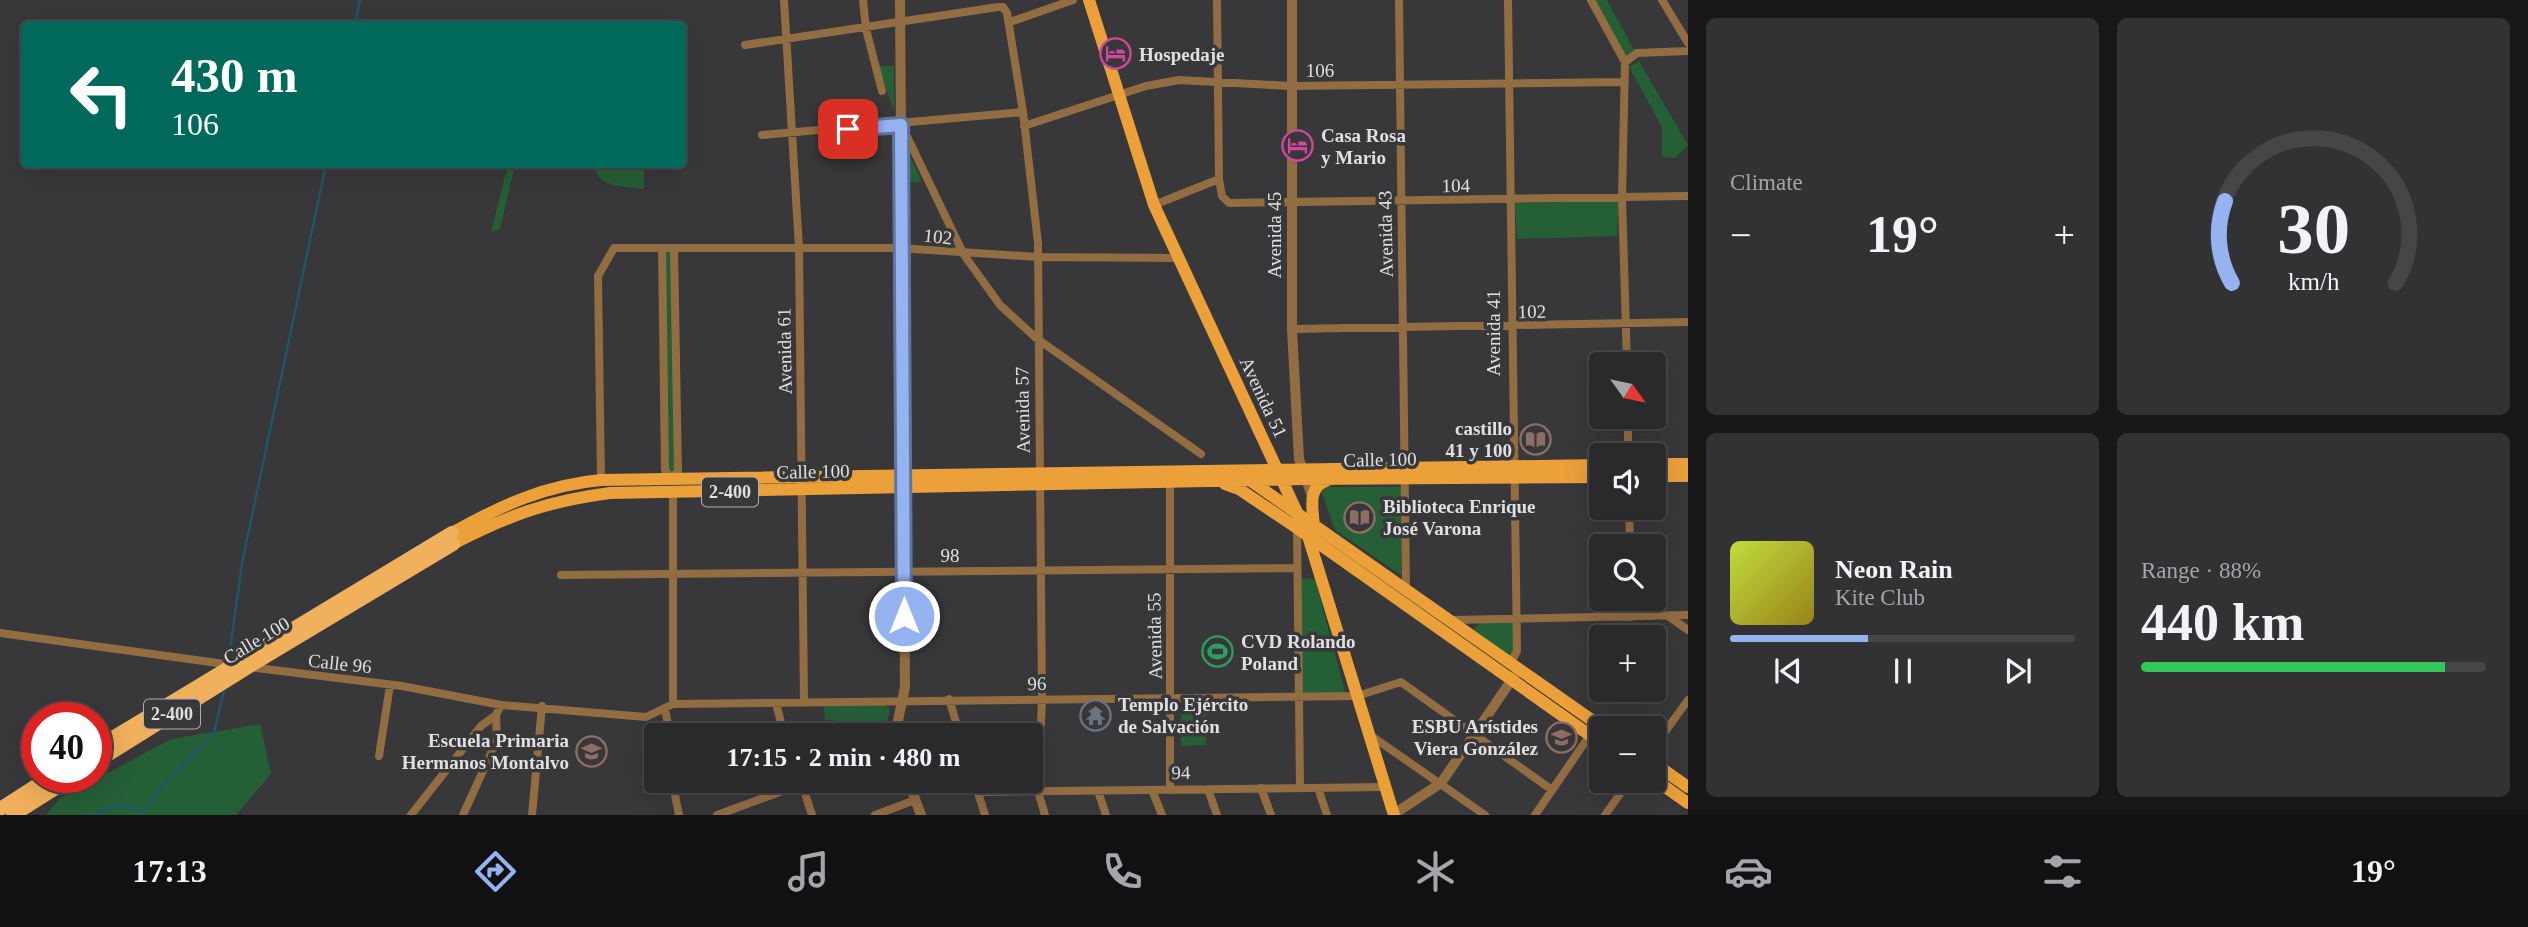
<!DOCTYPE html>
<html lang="en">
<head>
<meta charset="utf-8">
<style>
	body { margin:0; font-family:"Times New Roman",serif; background:#323134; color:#f1f3f6; height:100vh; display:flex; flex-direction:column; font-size:26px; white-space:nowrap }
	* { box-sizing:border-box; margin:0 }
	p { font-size:23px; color:#a5a6a9 }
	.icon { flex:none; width:38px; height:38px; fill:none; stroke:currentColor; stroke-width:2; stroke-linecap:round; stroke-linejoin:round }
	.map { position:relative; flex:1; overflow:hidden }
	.panel { display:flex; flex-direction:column; gap:18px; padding:18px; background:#171718; width:840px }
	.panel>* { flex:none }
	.top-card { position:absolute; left:21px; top:21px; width:665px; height:147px; border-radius:7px; box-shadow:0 7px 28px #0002,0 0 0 2px #464548; background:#00695c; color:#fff; overflow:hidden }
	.needle { width:46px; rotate:123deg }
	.fabs { position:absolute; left:1589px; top:352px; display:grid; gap:14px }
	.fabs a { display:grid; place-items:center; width:77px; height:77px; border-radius:7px; background:#2a292c; box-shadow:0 7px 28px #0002,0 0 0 2px #464548; font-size:35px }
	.speed { position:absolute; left:21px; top:702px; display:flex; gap:14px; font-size:35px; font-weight:700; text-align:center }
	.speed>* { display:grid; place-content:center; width:91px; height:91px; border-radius:50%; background:#2a292c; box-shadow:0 7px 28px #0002,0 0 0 2px #464548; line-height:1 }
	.speed .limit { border:10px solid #d22; background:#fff; color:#111 }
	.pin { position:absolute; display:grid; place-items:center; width:60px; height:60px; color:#fff; margin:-30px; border-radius:14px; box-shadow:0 4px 10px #0006 }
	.me { position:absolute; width:77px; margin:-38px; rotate:0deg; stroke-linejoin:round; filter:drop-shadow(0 0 5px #0008) }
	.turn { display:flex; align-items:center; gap:24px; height:147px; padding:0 35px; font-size:32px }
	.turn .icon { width:91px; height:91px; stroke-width:2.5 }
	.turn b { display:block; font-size:49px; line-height:60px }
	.big { font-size:52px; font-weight:700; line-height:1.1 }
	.panel .card { flex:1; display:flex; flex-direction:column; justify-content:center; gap:10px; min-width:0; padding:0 24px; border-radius:10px; background:#323134 }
	.panel .dial { align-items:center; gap:0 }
	.dial svg { height:182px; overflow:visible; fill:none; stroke:#464548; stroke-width:7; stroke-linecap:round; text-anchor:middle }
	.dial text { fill:#f1f3f6; stroke:none }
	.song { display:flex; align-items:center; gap:21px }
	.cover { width:84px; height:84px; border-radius:10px; background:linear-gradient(135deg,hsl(70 70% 55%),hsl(50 70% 35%)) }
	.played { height:7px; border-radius:4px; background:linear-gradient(90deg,#95b2f1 40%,#464548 40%) }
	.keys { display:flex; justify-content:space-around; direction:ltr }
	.heat { display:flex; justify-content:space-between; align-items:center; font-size:38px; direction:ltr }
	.charge { height:10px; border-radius:5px; background:linear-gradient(90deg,#34c759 88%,#464548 0) }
	.panel .tiles { flex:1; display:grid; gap:18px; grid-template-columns:repeat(2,1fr) }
	.trip { position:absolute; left:644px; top:723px; width:399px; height:70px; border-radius:7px; background:#2a292c; box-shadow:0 7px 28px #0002,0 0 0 2px #464548; font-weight:700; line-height:70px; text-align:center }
	.tabs { display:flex; height:112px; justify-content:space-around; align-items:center; background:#111012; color:#a5a6a9 }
	.tabs .icon { width:49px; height:49px }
	.tabs .on { color:#95b2f1 }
	.tabs b { font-size:32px; color:#f1f3f6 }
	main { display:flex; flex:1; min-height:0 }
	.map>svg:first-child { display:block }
</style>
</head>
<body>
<main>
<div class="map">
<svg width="1688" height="815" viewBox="0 0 1688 815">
	<rect width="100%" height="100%" fill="#38373a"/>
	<path fill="#255f36" d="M1594,0h13l27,50 -9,8z
		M1639,61l49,84 -13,13 -13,-1v-30l-33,-60z
		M878,66h16v45z
		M908,152l14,30h-14z
		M508,164l7,1 -15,64 -9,3z
		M594,165h50v24c-19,-3 -47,0 -50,-24z
		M1619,201l-2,35 -100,3 -2,-36z
		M672,250l3,220 -3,5 -4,-6 -4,-218z
		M1326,487h75v88l-66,-45 -13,-37z
		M1296,578l19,1 31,116h-48z
		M1514,622v30l-4,6 -39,-27 9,-8z
		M1211,637h15v30h-15z
		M884,705l6,4 -3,15 -62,-4 -1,-14z
		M1181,707h25v38l-25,1z
		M260,724l11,50 -35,41h-190l13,-16 112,-60z"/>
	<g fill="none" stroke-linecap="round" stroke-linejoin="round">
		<path stroke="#20556a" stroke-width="2.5" d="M355,24l5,-24
			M230,650l12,-87 84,-399
			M94,815l25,-11 24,8 26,-34 45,-46 10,-41"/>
		<path stroke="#926d42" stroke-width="8" d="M784,0l15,248 5,454
			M863,0l3,29 16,62
			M1217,0l2,179 3,17 7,7 459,-7
			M1399,0l7,591
			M1508,0l9,651 -7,13
			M1591,0l34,62
			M1662,0l26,43
			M1010,22l63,-22
			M745,45l253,-38h5l4,6 16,99 15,131 4,456 -4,92 7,24
			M1625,62l-3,135 5,167
			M1625,62l12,-9 51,-2
			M902,126l62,129 36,50 36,33 165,116
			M1024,126l122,-40 33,-6 112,6 332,-4
			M762,135l261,-23
			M1154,205l65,-26
			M662,248l3,222 7,9 6,-8 -4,-223
			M1292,329l396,-7
			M1628,416v39
			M601,480l-3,-204 16,-28h285l139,9 140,1
			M1629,508l1,38
			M1297,527l3,261
			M561,575l736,-7
			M1630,598l1,19
			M1668,616l20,14
			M1450,620l238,-5
			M0,633l232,32
			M249,667l153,19 99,19 145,12 27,-13
			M949,699l11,36
			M776,703l8,32
			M673,704l684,-8 44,-14 151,108
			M673,704v-214
			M665,709l5,26
			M1370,735l115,80
			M1654,747l34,-47
			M379,756l11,-71
			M672,780l7,35
			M974,780l11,35
			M801,781l11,34
			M1261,788l10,27
			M1318,788l9,27
			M1208,789l9,26
			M1152,790l10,25
			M1170,790v-308
			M1098,791l8,24
			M977,792l409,-5
			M411,815l70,-89 15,-11 5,-10
			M463,815l34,-75 -1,-25
			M532,815l10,-109
			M717,815l96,-35
			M875,815l40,-15
			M1535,815l55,-80
			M1605,815l25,-35"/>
		<path stroke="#926d42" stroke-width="10" d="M1292,0v329l7,130 13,37
			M895,735l10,-48 -5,-687
			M908,780l13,35
			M1394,814l47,-31 74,-108"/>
		<path stroke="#eba03a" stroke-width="12" d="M1089,0l65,205 154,331 86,279
			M1654,464h34
			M1654,476h34
			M1251,481l352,247
			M1225,484l14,5 58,39 304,215
			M1314,527c-1,-18 -8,-40 14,-47
			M452,533c48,-27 93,-48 149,-53l1000,-15
			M453,544c56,-29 95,-43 157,-51l695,-14 296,-2
			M1654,763l34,24
			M1654,779l34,24"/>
		<path stroke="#f0b05c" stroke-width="14" d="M96,748l356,-215
			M96,762l152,-95 205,-123
			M0,809l50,-32
			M13,815l60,-38"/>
	</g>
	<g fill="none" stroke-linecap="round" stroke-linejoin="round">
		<defs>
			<path id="route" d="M848,129l53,-4 3,491"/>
		</defs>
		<use href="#route" stroke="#61749d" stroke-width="18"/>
		<use href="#route" stroke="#95b2f1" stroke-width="12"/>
	</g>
	<defs>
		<symbol id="hotel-ring" viewBox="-11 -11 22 22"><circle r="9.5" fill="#38373a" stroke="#d1479c" stroke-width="1.5"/><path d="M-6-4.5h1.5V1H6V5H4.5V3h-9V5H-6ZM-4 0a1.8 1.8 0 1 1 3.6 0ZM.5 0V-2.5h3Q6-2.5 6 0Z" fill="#d1479c"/></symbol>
		<symbol id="library-ring" viewBox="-11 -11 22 22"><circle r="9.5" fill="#38373a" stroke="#8d6e63" stroke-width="1.5"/><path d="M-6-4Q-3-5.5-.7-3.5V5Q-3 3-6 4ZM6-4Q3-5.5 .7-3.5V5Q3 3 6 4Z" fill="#8d6e63"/></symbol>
		<symbol id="stadium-ring" viewBox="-11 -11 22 22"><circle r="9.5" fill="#38373a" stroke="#2e9e5b" stroke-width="1.5"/><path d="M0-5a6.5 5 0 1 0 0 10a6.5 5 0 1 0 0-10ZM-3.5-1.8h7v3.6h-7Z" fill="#2e9e5b"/></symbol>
		<symbol id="temple-ring" viewBox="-11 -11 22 22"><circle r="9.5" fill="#38373a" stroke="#6b7280" stroke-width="1.5"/><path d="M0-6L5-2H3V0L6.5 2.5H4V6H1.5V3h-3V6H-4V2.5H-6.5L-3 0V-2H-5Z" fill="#6b7280"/></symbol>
		<symbol id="school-ring" viewBox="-11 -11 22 22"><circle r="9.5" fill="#38373a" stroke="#8d6e63" stroke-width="1.5"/><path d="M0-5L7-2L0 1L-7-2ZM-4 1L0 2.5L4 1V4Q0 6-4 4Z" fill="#8d6e63"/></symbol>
	</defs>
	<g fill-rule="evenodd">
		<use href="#hotel-ring" x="1098" y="36" width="35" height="35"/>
		<use href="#hotel-ring" x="1280" y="128" width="35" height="35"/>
		<use href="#library-ring" x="1518" y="422" width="35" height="35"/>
		<use href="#library-ring" x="1342" y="500" width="35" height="35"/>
		<use href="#stadium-ring" x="1200" y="634" width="35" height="35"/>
		<use href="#temple-ring" x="1078" y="698" width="35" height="35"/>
		<use href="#school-ring" x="1544" y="720" width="35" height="35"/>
		<use href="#school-ring" x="574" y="734" width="35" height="35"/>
	</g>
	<g text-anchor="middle" stroke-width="7" stroke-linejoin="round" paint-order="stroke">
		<g fill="#38373a" stroke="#aeadaf" stroke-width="2">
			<rect x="702" y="477.5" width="56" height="29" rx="5"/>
			<rect x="144" y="699.5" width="56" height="29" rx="5"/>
		</g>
		<g font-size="18" font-weight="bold" fill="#e0dfe1">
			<text x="730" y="498">2-400</text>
			<text x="172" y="720">2-400</text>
		</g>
		<g font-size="19" font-weight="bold" fill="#e0dfe1" stroke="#38373a" text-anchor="start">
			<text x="1139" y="61">Hospedaje</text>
			<text x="1321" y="142">Casa Rosa<tspan x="1321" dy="22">y Mario</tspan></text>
			<text x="1512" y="435" text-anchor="end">castillo<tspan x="1512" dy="22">41 y 100</tspan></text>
			<text x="1383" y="513">Biblioteca Enrique<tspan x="1383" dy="22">José Varona</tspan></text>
			<text x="1241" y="648">CVD Rolando<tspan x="1241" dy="22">Poland</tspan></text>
			<text x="1118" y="711">Templo Ejército<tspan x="1118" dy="22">de Salvación</tspan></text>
			<text x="1538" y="733" text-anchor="end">ESBU Arístides<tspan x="1538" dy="22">Viera González</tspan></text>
			<text x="569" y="747" text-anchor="end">Escuela Primaria<tspan x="569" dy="22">Hermanos Montalvo</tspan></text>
		</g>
		<g font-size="19" fill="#e0dfe1" stroke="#38373a">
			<text x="1320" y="77">106</text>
			<text transform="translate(1456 185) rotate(-1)" y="7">104</text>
			<text transform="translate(1385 234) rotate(-91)" y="7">Avenida 43</text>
			<text transform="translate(1274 235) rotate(-90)" y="7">Avenida 45</text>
			<text transform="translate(938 236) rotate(6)" y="7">102</text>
			<text transform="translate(1532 311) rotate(-1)" y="7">102</text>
			<text transform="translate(1493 333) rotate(-90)" y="7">Avenida 41</text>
			<text transform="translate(784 351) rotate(-91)" y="7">Avenida 61</text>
			<text transform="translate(1264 397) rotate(65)" y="7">Avenida 51</text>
			<text transform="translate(1022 410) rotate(-91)" y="7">Avenida 57</text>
			<text transform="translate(1380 459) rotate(-1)" y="7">Calle 100</text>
			<text transform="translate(813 471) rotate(-1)" y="7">Calle 100</text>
			<text x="950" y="562">98</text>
			<text transform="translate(1154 636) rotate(-91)" y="7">Avenida 55</text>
			<text transform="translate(256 640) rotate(-31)" y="7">Calle 100</text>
			<text transform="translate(340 663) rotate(6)" y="7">Calle 96</text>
			<text transform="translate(1037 683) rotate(-1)" y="7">96</text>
			<text transform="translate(1181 772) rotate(-1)" y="7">94</text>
		</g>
	</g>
</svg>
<div class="fabs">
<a><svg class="needle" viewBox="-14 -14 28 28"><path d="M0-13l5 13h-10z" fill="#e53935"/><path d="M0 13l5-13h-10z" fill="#a5a6a9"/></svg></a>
<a><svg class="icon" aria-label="sound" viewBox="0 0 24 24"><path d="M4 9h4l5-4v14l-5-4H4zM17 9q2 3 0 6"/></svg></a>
<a><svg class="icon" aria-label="search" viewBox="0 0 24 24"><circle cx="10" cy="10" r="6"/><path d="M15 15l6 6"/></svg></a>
<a>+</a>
<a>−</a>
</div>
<div class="speed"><div class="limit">40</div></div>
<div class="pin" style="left:848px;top:129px;background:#d93025"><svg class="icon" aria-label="arrive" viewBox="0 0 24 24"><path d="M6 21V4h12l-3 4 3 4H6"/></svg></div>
<svg class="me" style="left:904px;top:616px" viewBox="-20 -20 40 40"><circle r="17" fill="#95b2f1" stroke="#fff" stroke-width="3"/><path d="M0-11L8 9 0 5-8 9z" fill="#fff"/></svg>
<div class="trip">17:15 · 2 min · 480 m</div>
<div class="top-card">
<div class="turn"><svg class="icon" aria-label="left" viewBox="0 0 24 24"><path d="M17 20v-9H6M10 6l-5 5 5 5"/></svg><div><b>430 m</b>106</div></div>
</div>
</div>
<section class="panel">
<div class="tiles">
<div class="card"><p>Climate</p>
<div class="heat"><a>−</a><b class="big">19°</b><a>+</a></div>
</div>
<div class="card dial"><svg viewBox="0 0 100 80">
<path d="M14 69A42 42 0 1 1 86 69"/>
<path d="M14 69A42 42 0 0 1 11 33" stroke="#95b2f1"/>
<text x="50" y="56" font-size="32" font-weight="700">30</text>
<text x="50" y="72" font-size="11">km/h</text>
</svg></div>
<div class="card">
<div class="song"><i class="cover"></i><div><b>Neon Rain</b><p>Kite Club</p></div></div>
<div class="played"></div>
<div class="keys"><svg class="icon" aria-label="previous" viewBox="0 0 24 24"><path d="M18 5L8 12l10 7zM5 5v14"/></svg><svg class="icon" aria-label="pause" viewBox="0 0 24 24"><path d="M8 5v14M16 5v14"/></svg><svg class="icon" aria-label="next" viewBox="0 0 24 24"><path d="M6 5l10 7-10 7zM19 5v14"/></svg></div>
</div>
<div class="card"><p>Range · 88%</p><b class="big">440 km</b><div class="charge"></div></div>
</div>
</section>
</main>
<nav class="tabs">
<b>17:13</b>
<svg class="icon on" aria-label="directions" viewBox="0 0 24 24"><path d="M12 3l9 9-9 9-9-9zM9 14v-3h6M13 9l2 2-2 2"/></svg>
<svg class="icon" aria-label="music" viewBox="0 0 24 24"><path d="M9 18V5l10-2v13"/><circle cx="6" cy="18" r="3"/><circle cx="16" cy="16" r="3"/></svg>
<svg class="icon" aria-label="phone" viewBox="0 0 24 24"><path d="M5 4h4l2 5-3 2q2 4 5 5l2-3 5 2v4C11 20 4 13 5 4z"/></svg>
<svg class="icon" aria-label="climate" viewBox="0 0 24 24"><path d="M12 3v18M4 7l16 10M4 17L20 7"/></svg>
<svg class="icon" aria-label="car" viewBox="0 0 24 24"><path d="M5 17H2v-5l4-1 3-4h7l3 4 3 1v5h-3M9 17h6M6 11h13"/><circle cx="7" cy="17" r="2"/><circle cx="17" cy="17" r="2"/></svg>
<svg class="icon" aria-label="filters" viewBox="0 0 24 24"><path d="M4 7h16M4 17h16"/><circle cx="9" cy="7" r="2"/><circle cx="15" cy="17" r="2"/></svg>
<b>19°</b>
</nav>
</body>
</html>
